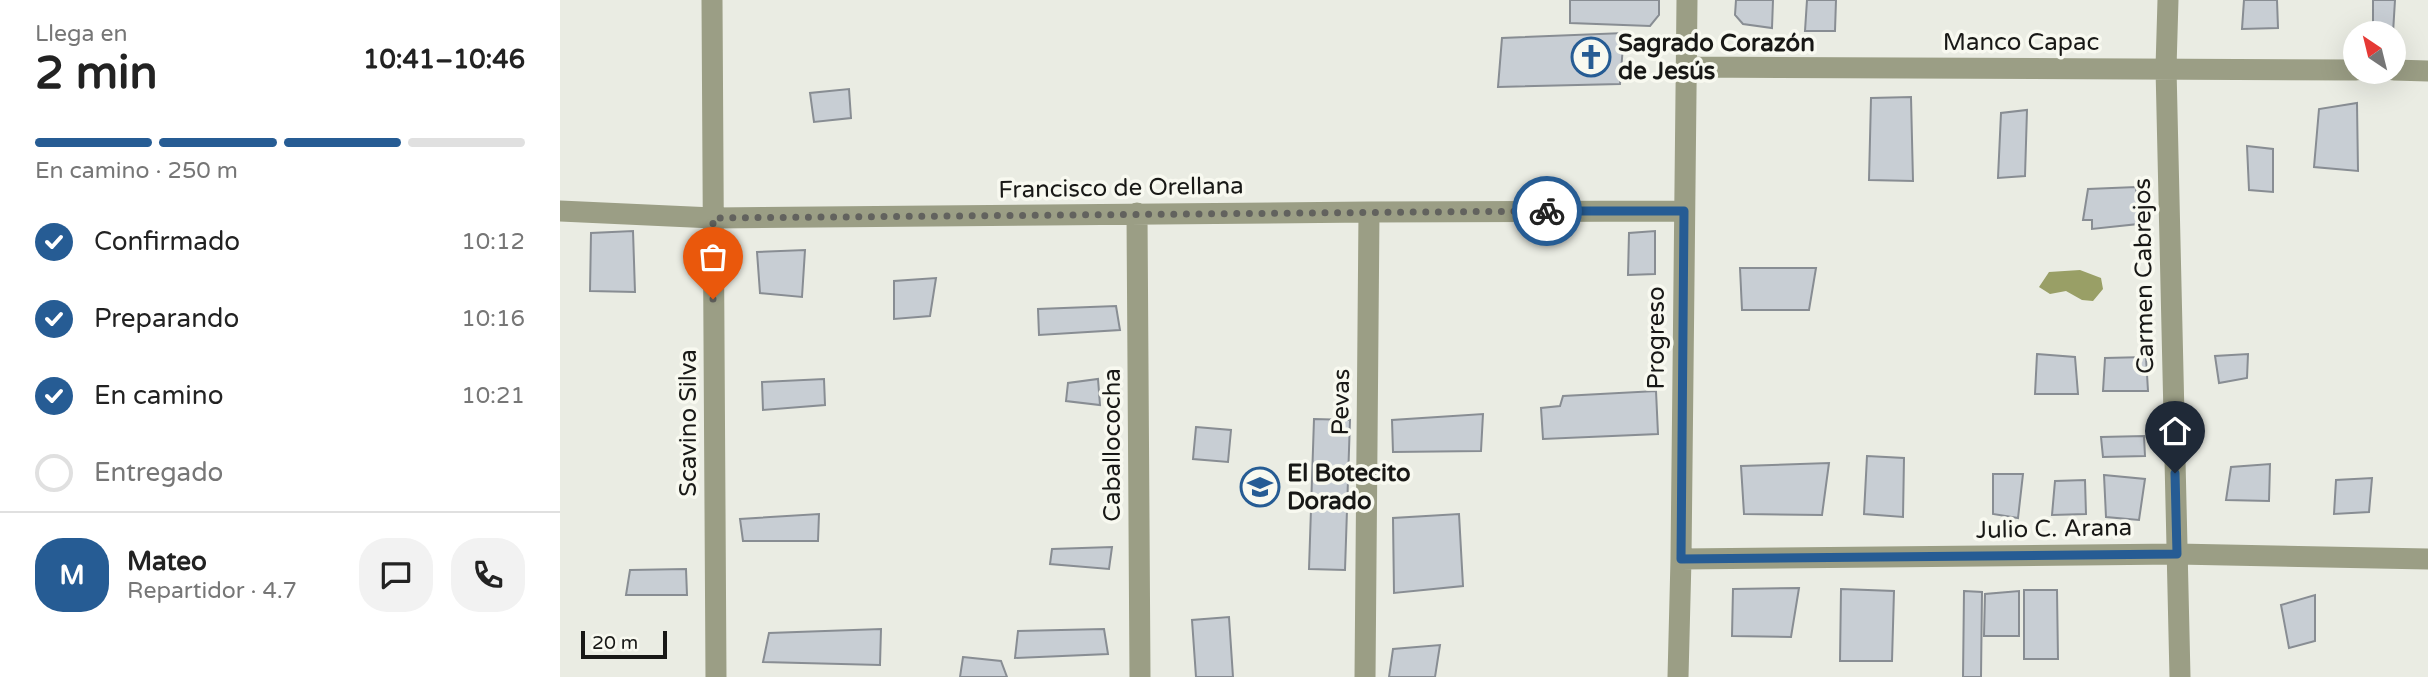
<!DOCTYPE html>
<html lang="es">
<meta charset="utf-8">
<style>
:root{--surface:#fff;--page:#f2f2f2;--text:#222;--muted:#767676;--line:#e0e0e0;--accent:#265c94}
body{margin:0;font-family:"Varela Round",sans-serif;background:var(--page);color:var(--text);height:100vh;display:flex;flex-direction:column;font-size:26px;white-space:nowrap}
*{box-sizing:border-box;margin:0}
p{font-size:23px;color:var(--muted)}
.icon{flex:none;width:38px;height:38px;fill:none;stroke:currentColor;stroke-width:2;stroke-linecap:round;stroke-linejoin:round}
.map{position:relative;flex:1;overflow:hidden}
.side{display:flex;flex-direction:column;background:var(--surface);width:560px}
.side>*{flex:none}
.needle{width:46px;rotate:325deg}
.tools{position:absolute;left:1783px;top:21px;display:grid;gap:14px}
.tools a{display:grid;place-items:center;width:63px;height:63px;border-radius:50%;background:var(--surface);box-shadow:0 7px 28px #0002;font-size:35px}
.scale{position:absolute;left:21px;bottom:18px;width:86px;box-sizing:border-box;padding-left:7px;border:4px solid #181816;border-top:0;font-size:19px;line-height:24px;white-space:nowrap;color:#181816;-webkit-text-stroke:5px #f8f9f0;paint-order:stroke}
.pin{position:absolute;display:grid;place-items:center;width:60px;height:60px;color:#fff;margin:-72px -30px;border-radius:50% 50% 50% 0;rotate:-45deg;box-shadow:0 0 7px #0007}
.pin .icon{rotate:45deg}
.courier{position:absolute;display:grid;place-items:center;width:70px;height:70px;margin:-35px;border:5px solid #265c94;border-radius:50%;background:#fff;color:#222;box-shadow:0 2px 9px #0007}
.summary em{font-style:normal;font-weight:800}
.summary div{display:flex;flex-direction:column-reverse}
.summary{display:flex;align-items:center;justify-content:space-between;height:119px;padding:0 35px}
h1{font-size:46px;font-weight:800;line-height:52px}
.bar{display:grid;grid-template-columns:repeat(4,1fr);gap:10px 7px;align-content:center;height:84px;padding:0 35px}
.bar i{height:9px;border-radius:5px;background:var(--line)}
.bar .on{background:var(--accent)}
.bar p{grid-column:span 4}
.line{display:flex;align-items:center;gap:18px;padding:0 35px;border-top:2px solid var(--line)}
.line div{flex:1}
.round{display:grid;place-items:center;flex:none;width:74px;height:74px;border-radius:28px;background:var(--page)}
ol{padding:0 35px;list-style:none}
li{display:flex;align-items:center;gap:21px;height:77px}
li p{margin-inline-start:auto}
li .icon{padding:7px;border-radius:50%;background:var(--accent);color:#fff;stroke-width:4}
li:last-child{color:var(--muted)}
li i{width:38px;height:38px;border:4px solid var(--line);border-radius:50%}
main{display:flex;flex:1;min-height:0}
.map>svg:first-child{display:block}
.water{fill:#999f66}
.building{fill:#c8ced4;stroke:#888d93;stroke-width:2}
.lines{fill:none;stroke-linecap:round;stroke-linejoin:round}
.minor{stroke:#9b9e85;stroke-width:21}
.done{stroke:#62625e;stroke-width:7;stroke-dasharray:0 12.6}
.route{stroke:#265c94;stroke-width:9}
.labels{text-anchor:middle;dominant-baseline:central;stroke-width:7;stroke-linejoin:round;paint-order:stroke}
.street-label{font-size:24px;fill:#181816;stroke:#f8f9f0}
.poi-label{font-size:24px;font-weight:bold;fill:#181816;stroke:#f8f9f0;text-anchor:start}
</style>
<main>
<section class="side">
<div class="summary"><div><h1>2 min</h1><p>Llega en</p></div><em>10:41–10:46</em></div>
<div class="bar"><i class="on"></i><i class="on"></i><i class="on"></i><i></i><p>En camino · 250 m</p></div>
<ol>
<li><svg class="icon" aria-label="check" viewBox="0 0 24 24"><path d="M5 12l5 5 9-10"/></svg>Confirmado<p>10:12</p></li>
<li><svg class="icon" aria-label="check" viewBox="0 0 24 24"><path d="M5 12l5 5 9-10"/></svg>Preparando<p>10:16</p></li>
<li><svg class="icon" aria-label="check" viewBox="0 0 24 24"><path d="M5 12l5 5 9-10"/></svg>En camino<p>10:21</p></li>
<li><i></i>Entregado</li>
</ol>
<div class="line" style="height:126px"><b class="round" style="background:var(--accent);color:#fff">M</b><div><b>Mateo</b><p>Repartidor · 4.7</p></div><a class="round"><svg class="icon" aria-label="chat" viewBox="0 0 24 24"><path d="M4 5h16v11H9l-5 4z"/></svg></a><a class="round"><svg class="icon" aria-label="phone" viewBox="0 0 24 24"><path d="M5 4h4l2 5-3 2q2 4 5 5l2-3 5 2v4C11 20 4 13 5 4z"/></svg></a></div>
</section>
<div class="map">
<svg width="1868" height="677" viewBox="0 0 1868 677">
<rect width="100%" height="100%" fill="#eaece3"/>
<path class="water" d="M1520 270 1541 278 1543 289 1533 301 1522 300 1506 291 1490 294 1479 287 1489 272Z"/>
<path class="building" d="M1010 0H1099V15L1090 26 1010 23Z
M1176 0H1213L1212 28 1183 24 1175 15Z
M1247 0H1276L1275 31H1245Z
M1684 0H1717L1718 28 1682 29Z
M1813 0H1835L1833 33H1813Z
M1064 33 1060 84 938 87 942 38Z
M289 89 291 118 254 122 250 93Z
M1351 97 1353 181 1309 180 1311 98Z
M1797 103 1798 171 1754 167 1759 109Z
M1467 110 1465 176 1438 178 1441 113Z
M1687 146 1713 149V192L1689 190Z
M1576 187 1578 224 1532 229V220H1523L1528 189Z
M73 231 75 292 30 291 31 233Z
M1095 231V274L1068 275 1069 233Z
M245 250 242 297 200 293 197 252Z
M1180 268H1256L1249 310H1182Z
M376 278 370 316 334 319V281Z
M556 306 560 330 479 335 478 309Z
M1477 354 1515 357 1518 394H1475Z
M1688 354 1687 378 1659 383 1655 356Z
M1586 357 1588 391H1543L1545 358Z
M264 379 265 405 203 410 202 382Z
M538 379 540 405 506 401 508 383Z
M1096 391 1098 434 983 439 981 408 1000 406 1003 396Z
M923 414 921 451 833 452 832 420Z
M754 419 790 420 785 570 749 569Z
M636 427 671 430 668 462 633 459Z
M1584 436 1585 456 1543 457 1541 437Z
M1307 456 1344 458 1343 517 1304 514Z
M1269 463 1262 515 1184 514 1181 466Z
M1710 464 1709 501 1666 500 1671 467Z
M1433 474H1463L1458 518 1433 514Z
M1544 475 1585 479 1579 520 1546 517Z
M1812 478 1809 512 1774 514 1776 480Z
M1525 480 1526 514 1492 515 1495 481Z
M259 514 258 541H183L180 519Z
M899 514 903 586 834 593 833 518Z
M552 547 549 569 490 564 492 549Z
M126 569 127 595H66L70 570Z
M1239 588 1231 637 1172 636 1173 589Z
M1281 589 1334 591 1332 661H1280Z
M1464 590H1497L1498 659H1464Z
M1404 591 1422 592 1421 677H1403Z
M1459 591V636H1424L1425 594Z
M1755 595V641L1729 648 1721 605Z
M669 617 673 677H636L632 620Z
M321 629 320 665 203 662 209 633Z
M544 629 548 654 455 658 458 631Z
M880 645 875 677H829L833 649Z
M403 657 441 661 447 677H400Z"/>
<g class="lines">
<path class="minor" d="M152 0 156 677
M1608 0 1606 68 1620 677
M1126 67 1796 70
M1834 70 1868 71
M0 211 153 218 809 212 1124 211
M577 213 580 677
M1121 559 1617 554 1868 559
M805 677 809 212
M1118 677 1121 559 1127 0"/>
</g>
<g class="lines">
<path class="done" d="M153 299V218L987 211"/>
<path class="route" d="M987 211H1124L1121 559 1617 554 1615 473"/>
</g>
<defs>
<symbol id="church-ring" viewBox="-11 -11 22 22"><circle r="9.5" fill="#f8f9f0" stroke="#265c94" stroke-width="1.5"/><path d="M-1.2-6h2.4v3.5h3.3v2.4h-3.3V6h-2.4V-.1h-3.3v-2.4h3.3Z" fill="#265c94"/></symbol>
<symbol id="school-ring" viewBox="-11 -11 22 22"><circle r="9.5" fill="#f8f9f0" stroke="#265c94" stroke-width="1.5"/><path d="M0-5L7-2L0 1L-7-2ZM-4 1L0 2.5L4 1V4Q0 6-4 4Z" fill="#265c94"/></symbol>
</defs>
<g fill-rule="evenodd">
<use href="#church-ring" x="1009" y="35" width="44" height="44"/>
<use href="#school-ring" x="678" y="465" width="44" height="44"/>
</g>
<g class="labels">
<g class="street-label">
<text x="1461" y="42">Manco Capac</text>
<text transform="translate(561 188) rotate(-1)">Francisco de Orellana</text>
<text transform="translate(1584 276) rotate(-91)">Carmen Cabrejos</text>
<text transform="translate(1096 338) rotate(-90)">Progreso</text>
<text transform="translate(781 402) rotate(-89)">Pevas</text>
<text transform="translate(128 423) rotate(-90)">Scavino Silva</text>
<text transform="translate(552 445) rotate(-90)">Caballococha</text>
<text transform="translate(1494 529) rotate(-1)">Julio C. Arana</text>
</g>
<g class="poi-label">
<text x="1058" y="43">Sagrado Corazón<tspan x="1058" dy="28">de Jesús</tspan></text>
<text x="727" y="473">El Botecito<tspan x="727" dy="28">Dorado</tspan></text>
</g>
</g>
</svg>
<div class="tools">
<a><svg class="needle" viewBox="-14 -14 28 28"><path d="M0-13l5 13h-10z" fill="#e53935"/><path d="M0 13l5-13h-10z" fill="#767676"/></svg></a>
</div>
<div class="scale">20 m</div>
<div class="pin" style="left:153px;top:299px;background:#ea580c"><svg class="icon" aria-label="bag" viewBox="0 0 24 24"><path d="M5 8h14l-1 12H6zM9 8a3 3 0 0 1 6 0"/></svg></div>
<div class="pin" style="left:1615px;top:473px;background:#1f2937"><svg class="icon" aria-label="home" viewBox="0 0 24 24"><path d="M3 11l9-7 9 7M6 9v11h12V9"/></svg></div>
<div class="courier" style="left:987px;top:211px"><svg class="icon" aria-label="bike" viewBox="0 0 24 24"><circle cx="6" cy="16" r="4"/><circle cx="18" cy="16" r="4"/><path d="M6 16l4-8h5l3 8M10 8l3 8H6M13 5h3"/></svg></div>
</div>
</main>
